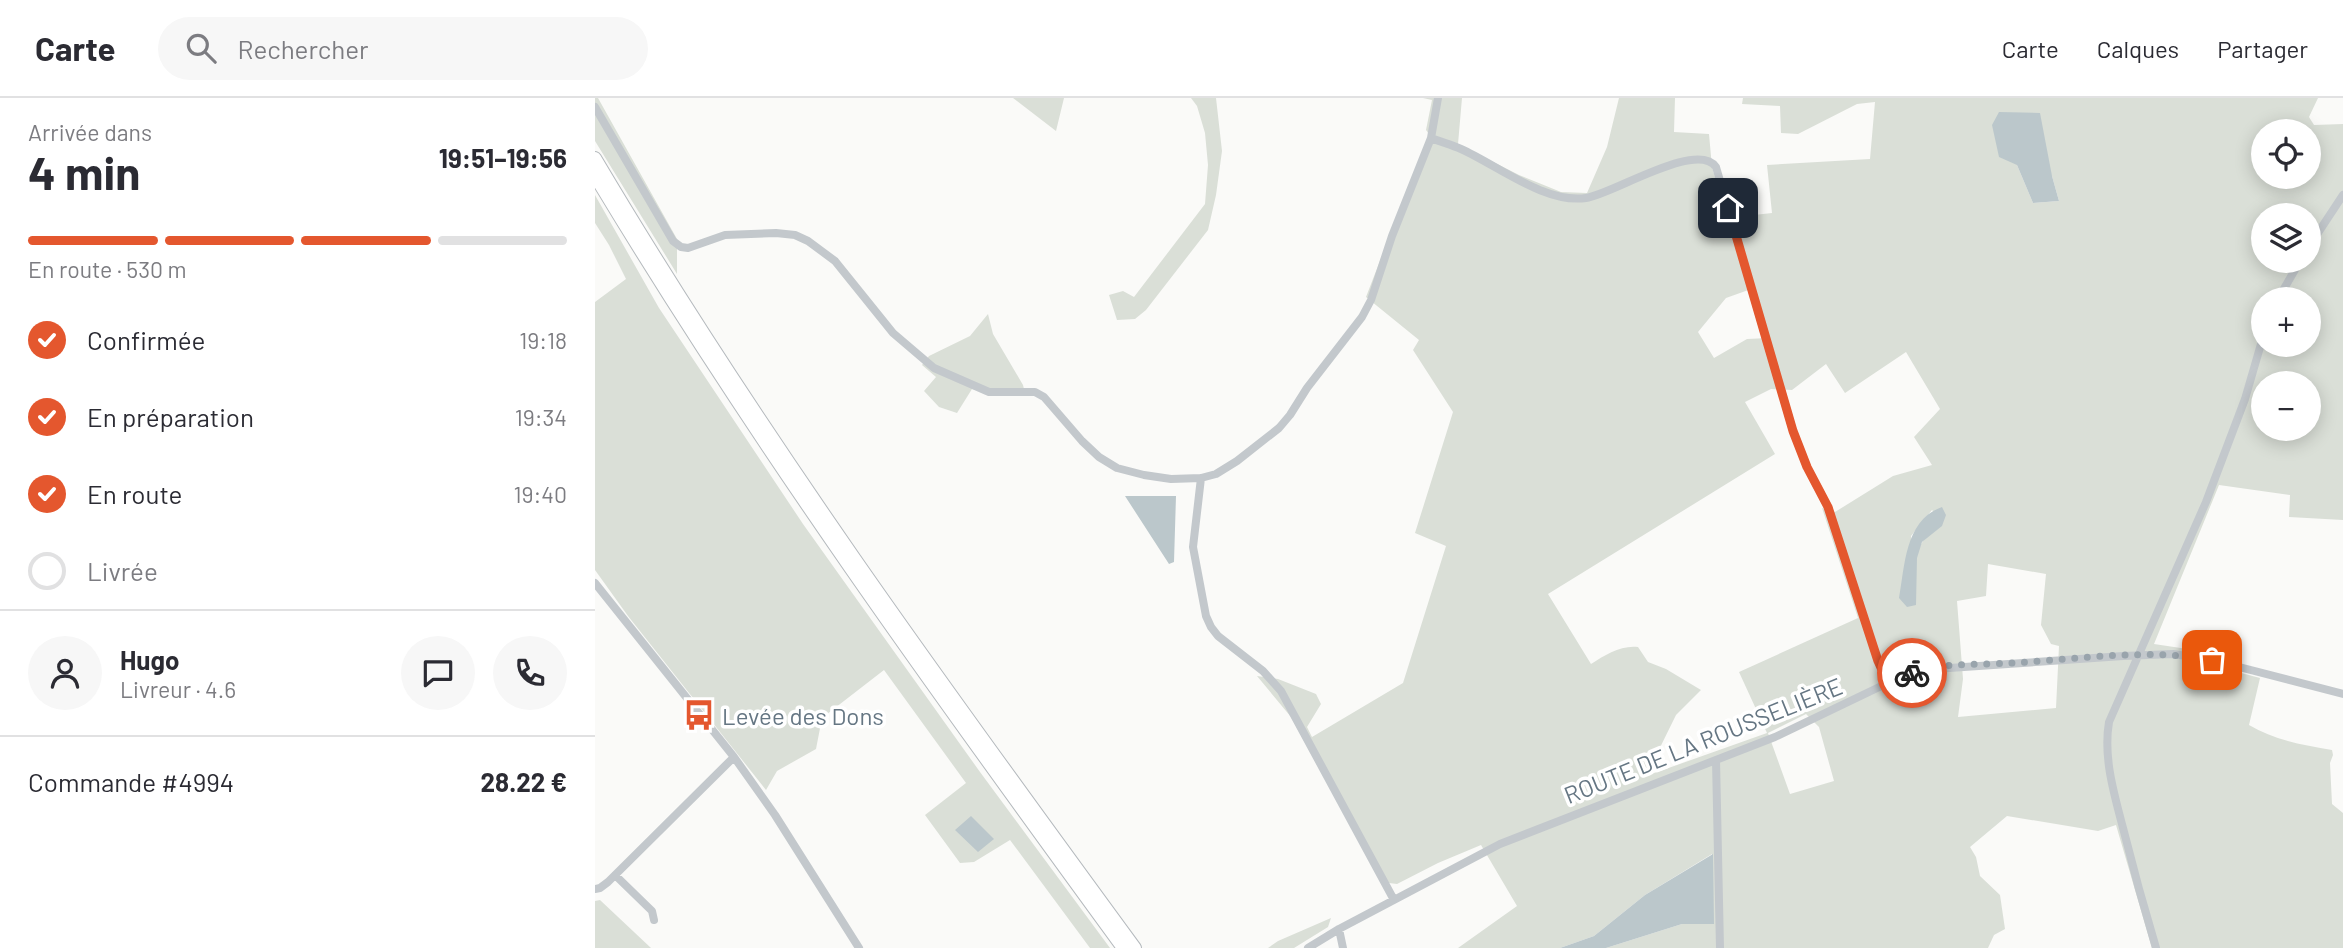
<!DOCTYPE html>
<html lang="fr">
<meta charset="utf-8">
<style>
:root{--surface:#fff;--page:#f7f7f7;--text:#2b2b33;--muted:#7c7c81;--line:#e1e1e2;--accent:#e4572e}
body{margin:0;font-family:Barlow,sans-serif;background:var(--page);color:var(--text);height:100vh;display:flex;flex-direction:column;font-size:26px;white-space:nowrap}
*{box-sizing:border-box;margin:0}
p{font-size:23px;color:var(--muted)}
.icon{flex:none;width:38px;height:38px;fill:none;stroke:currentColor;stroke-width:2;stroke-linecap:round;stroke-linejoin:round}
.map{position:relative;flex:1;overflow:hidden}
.sheet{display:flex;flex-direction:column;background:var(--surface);width:595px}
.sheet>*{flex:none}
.tools{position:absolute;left:1656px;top:21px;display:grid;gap:14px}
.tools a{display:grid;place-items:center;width:70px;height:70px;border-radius:50%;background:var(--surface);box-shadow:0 4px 18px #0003;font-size:35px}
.pin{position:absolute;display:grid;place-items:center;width:60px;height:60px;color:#fff;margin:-30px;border-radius:14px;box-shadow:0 4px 10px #0006}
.courier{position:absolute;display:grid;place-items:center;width:70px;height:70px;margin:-35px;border:5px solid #e4572e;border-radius:50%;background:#fff;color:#222;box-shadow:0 2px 9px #0007}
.overview em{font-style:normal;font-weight:700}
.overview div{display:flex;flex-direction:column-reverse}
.overview{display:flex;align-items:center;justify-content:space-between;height:119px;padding:0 28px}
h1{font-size:46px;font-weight:700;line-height:52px}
.bar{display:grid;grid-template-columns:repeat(4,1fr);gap:10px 7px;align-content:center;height:84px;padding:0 28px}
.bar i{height:9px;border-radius:5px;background:var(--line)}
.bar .active{background:var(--accent)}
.bar p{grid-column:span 4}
.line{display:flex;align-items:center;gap:18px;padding:0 28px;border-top:2px solid var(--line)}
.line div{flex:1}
.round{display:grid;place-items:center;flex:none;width:74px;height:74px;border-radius:37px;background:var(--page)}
ol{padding:0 28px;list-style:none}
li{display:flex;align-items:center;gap:21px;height:77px}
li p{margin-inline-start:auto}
li .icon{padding:7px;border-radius:50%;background:var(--accent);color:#fff;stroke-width:4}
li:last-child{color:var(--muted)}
li i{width:38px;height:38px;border:4px solid var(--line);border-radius:50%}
header{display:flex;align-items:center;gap:42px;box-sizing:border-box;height:98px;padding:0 35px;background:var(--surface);border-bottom:2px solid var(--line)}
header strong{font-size:33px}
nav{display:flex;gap:38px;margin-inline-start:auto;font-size:24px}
.search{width:490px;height:63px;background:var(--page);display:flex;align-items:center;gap:18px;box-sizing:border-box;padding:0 24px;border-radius:38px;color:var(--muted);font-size:26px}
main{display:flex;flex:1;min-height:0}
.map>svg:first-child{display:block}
.green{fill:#dadfd7;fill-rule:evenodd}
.water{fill:#bbc7cb}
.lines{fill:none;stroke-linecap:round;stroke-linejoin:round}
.highway-casing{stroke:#b4b9bd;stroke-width:14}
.minor{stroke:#c3c8cc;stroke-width:8}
.highway{stroke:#fff;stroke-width:12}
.done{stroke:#99a4ac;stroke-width:7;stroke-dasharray:0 12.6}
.route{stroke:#e4572e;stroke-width:9}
.labels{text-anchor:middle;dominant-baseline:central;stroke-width:7;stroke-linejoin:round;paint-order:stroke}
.poi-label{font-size:24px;fill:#657683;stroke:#fff;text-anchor:start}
.street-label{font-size:24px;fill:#657683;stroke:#fff}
</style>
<header>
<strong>Carte</strong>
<div class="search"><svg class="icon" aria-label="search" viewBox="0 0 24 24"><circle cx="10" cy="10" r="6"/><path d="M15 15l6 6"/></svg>Rechercher</div>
<nav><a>Carte</a><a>Calques</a><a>Partager</a></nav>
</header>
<main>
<section class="sheet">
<div class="overview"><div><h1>4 min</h1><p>Arrivée dans</p></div><em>19:51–19:56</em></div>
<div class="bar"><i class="active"></i><i class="active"></i><i class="active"></i><i></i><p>En route · 530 m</p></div>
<ol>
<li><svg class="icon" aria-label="check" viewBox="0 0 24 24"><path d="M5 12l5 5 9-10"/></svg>Confirmée<p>19:18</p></li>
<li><svg class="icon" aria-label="check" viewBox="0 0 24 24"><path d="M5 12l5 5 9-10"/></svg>En préparation<p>19:34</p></li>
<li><svg class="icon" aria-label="check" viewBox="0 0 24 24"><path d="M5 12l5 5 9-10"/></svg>En route<p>19:40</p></li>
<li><i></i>Livrée</li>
</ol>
<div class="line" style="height:126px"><a class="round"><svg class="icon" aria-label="person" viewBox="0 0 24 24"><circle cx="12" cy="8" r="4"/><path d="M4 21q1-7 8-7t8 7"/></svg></a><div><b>Hugo</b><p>Livreur · 4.6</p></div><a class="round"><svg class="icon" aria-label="chat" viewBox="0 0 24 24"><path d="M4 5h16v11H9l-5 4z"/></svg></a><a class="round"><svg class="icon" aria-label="phone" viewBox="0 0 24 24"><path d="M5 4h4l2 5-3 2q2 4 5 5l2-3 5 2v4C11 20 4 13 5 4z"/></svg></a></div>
<div class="line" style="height:91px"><div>Commande #4994</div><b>28.22 €</b></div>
</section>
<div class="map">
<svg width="1748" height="850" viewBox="0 0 1748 850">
<rect width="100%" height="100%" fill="#fafaf8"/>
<path class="green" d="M0 0H3L82 141V176L0 43Z
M418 0H469L461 33Z
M596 0H621L627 53 621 97 613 132 551 212 540 221 522 222 514 197 528 193 539 199 610 106 613 67 610 35 602 8Z
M828 0H867L863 46 924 77 966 94 992 95 1012 49 1024 0H1080L1079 34 1114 36 1117 69 1132 120 1177 115 1172 67 1275 61 1280 4 1262 6 1203 36 1186 35 1185 8 1147 6 1148 0H1723L1714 19 1719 27 1748 26V422L1694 419 1695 397 1624 387 1559 546 1619 555 1616 567 1665 580 1654 627C1679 642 1708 647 1737 652L1738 657 1735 665 1737 706 1748 715V850H1557L1521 727 1503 733 1412 718 1375 749 1381 759 1385 778 1405 797 1410 831 1399 837 1393 850H1011L1087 826H1118L1117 756 1050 797 999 838 965 850H863L922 808 886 747 843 765 802 786 786 784 696 619 662 578 683 581 721 596 726 606 712 629 717 639 808 585 851 448 820 435 858 314 818 252 824 242 771 199 834 36 831 32 837 2ZM1668 33H1713V79H1668ZM1422 67 1457 78 1464 103 1438 105ZM1668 117H1713V163H1668ZM1159 190 1173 240 1152 241 1119 260 1103 234 1131 200ZM1668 201H1713V247H1668ZM1311 254 1345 311 1319 339 1337 367 1298 378 1240 414 1227 410 1263 520 1144 574 1172 635 1051 678 1081 617 1106 592 1071 571 1053 564 1043 549C1026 547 1010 557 996 566L953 496 1180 356 1150 304 1176 291 1197 292 1231 266 1250 295ZM1668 285H1713V331H1668ZM1337 412 1348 423C1344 433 1334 435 1328 443 1317 458 1321 488 1321 506L1316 438ZM1393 466 1451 476 1446 527 1456 546 1464 548 1461 610 1363 619 1368 581 1362 503 1391 498ZM1211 616 1224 629 1239 683 1195 696 1173 635Z
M0 97 64 210 208 426 385 674 515 850H495L415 742 379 764 365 765 330 717 371 685 289 572 227 620 221 651 182 673 171 692 33 518 0 472V204L31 181 14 147 0 125Z
M393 216 398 236 428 287 429 291 398 296 377 291 362 315 344 309 329 293 341 279 327 267 334 258 375 238Z
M5 802 56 850H0V803Z
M736 820 733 829 699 850H673L683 843Z"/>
<path class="water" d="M1404 14 1445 15 1457 78 1464 103 1438 105 1422 67 1404 59 1397 27Z
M530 398H581L579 464 574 466Z
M1347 409 1351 417 1347 428 1327 444 1322 460 1321 507 1312 509 1304 500C1310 467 1310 422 1347 409Z
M376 718 399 741 383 754 360 732Z
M1118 756 1119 826H1087L1011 850H965L999 838 1050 797Z"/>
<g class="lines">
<defs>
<path id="highway" d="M0 60C163 335 351 592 540 850
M0 78C161 346 344 598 528 850"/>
</defs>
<use href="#highway" class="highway-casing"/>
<path class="minor" d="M0 9 78 143 86 149 93 150 130 137 181 135 200 137 213 143 240 163 298 235 339 270 394 294H440L449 299 487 343 504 359 522 370 549 377 576 381 606 380 621 376 642 363 684 330 695 317 712 290 767 219 776 202 797 138 836 40 843 0
M836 40C846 44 857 47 866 51 902 67 950 106 991 100 1018 96 1102 42 1121 69L1198 333 1212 369 1233 409 1283 563 1293 585
M1713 150 1748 97
M1683 201 1705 163
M606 380 598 449 611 518 616 529 623 538 668 573 686 593 799 802
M0 485 139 659 180 717 264 850
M1121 662 1125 850
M20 777 57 813 59 822
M0 791 5 790 13 784 139 659
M744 831 748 850
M713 850 744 831 905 746 1180 639 1301 581 1325 572 1528 558 1578 556 1617 562 1748 596
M1561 850C1549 810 1538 770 1528 730 1519 696 1508 659 1514 624L1611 404 1650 301 1668 239"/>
<use href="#highway" class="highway"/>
</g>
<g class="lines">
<path class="done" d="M1317 575C1348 564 1385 567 1418 565 1484 561 1552 550 1617 562"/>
<path class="route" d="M1133 110 1198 333 1212 369 1233 409 1283 563 1293 585 1317 575"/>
</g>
<defs>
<symbol id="bus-bare" viewBox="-9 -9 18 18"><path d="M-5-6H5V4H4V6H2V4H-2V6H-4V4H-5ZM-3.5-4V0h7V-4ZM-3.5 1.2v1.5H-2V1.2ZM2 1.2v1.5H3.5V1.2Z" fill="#e4572e" stroke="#fff" stroke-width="2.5" paint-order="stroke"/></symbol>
</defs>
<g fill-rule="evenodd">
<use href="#bus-bare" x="82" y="595" width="44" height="44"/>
</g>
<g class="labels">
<g class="poi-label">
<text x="127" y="617">Levée des Dons</text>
</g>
<g class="street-label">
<text transform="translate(1108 642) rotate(-22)">ROUTE DE LA ROUSSELIÈRE</text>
</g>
</g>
</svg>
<div class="tools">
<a><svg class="icon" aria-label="locate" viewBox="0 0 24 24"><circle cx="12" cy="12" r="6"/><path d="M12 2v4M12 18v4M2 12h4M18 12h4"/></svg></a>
<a><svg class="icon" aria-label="layers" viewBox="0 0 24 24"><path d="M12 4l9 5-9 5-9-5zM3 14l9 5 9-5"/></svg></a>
<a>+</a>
<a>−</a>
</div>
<div class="pin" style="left:1617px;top:562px;background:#ea580c"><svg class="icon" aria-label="bag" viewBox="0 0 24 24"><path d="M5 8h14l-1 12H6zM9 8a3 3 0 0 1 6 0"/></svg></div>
<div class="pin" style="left:1133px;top:110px;background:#1f2937"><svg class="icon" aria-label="home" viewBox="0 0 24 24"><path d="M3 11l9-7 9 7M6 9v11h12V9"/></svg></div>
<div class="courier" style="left:1317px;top:575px"><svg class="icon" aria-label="bike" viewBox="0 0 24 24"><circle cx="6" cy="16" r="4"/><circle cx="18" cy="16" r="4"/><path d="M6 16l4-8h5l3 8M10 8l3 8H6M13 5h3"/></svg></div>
</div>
</main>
